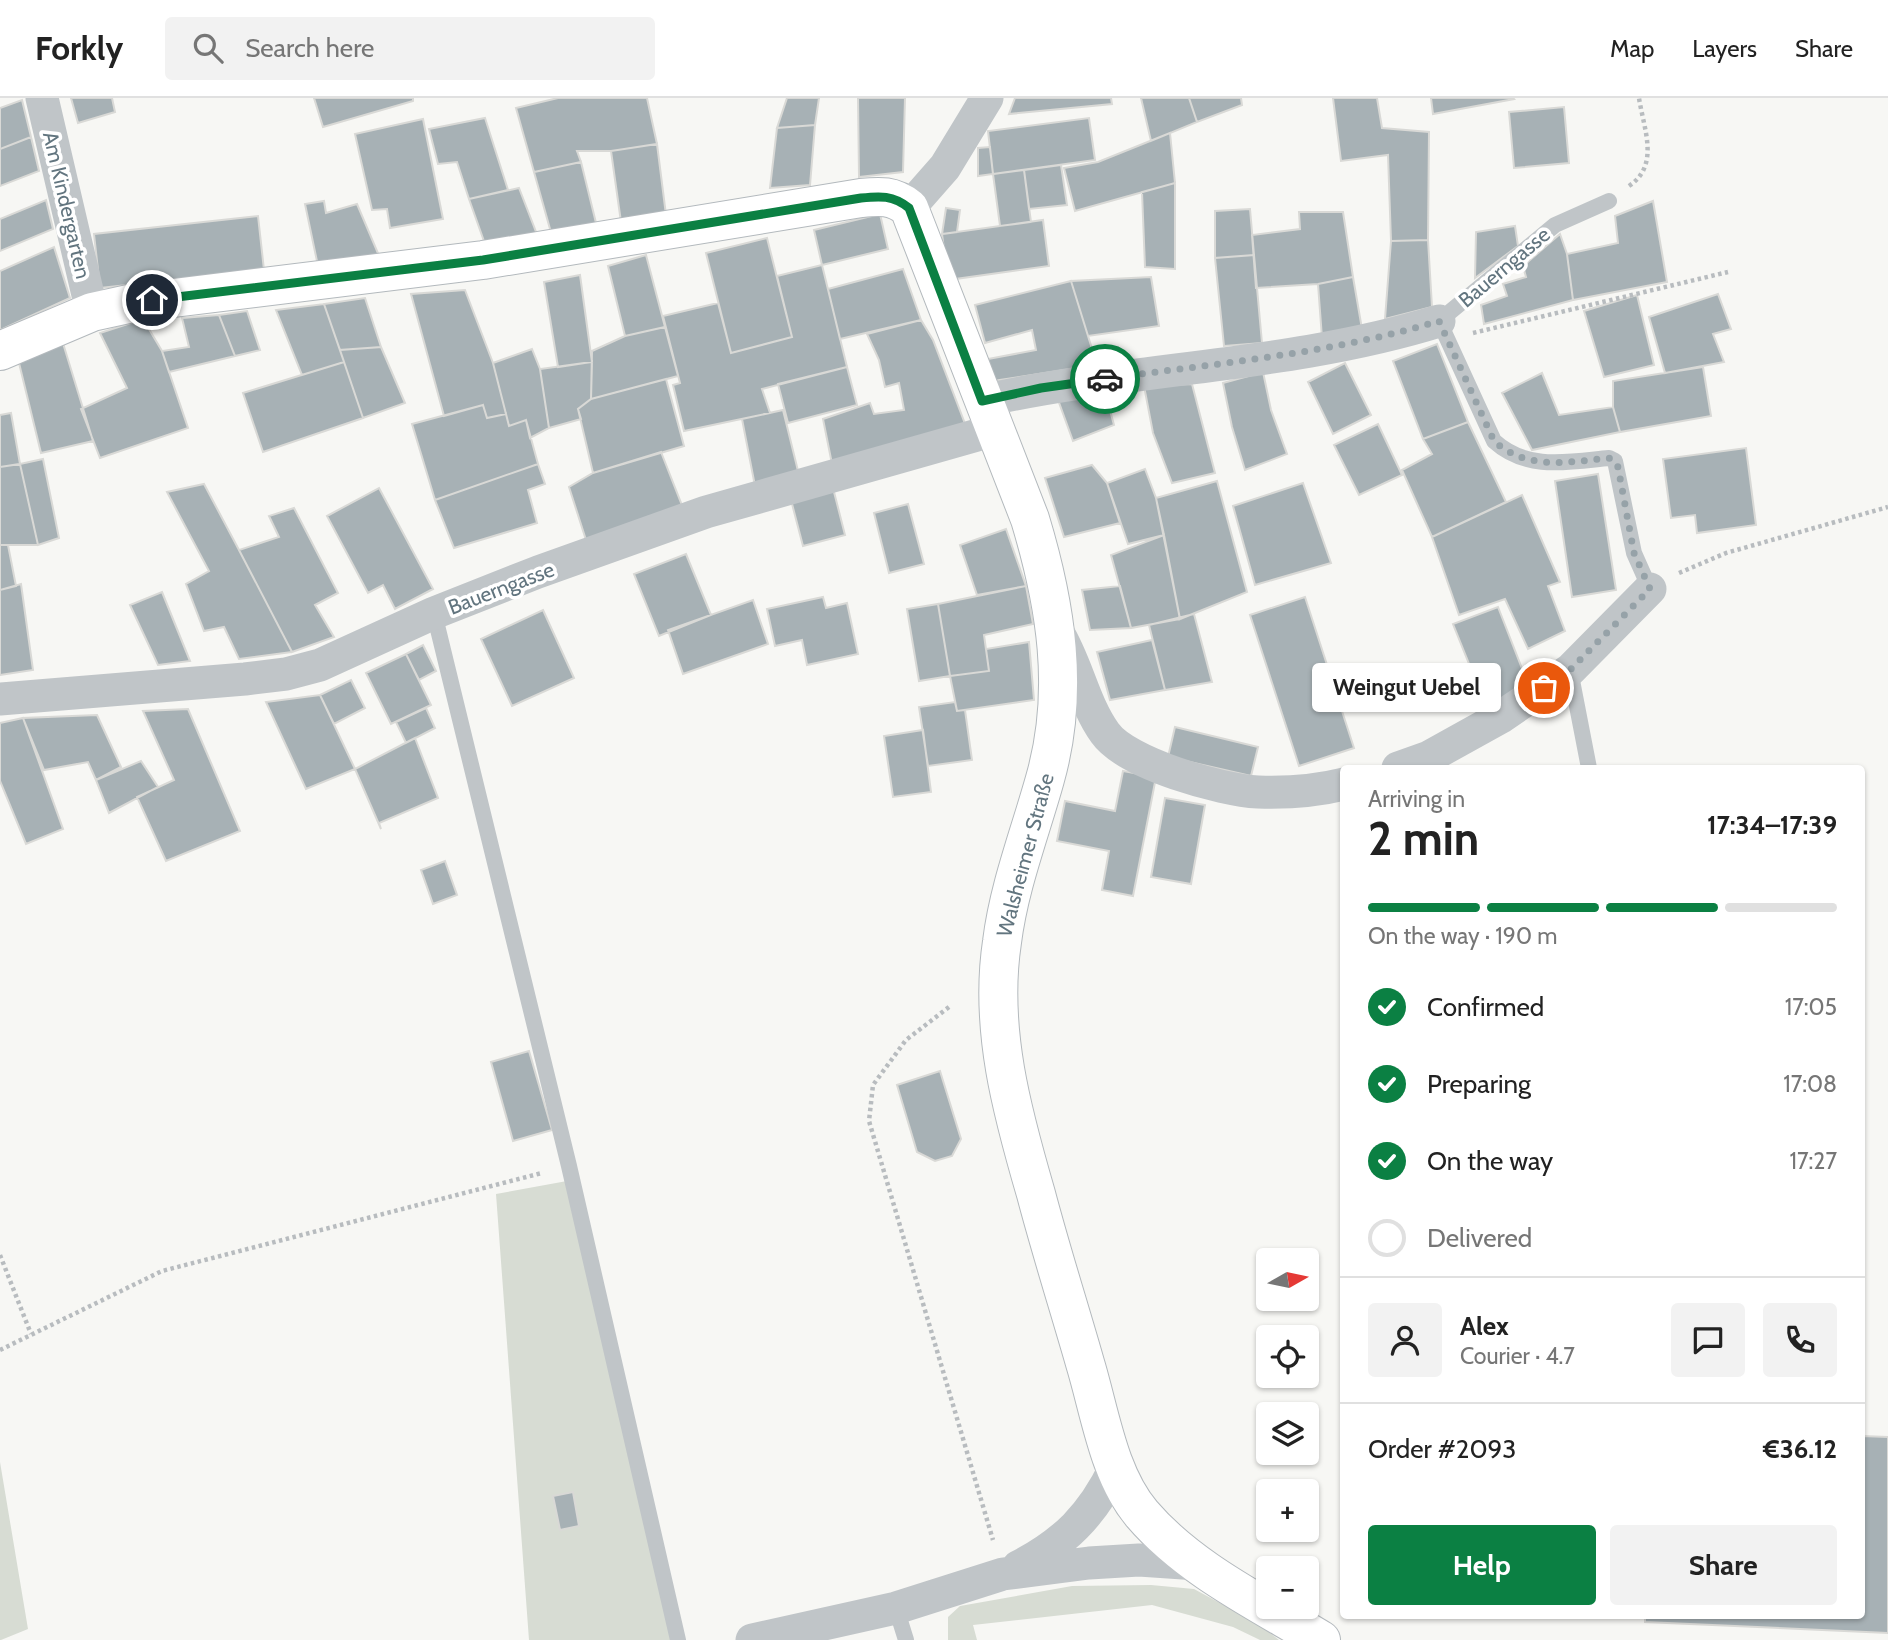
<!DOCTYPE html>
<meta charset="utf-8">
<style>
:root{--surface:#fff;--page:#f2f2f2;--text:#222;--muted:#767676;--line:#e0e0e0;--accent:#0b8043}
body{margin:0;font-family:Cabin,sans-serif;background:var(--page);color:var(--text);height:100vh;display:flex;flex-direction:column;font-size:26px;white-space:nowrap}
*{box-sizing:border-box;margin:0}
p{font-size:23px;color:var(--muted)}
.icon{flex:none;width:38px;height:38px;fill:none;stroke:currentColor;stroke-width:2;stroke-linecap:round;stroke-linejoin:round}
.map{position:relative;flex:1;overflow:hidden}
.drawer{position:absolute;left:1340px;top:667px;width:525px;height:854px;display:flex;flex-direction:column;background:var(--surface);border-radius:7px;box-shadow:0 2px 5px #0004}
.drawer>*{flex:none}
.needle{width:46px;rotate:81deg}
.buttons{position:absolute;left:1256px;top:1150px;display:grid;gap:14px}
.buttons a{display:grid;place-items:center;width:63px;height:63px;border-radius:7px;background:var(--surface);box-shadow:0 2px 5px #0004;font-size:35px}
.pin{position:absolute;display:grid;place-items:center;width:60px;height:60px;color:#fff;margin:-30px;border:4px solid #fff;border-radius:50%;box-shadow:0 2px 7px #0007}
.courier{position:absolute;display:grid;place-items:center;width:70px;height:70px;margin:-35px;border:5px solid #0b8043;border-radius:50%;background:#fff;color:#222;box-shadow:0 2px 9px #0007}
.bubble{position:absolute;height:49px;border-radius:7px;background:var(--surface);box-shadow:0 2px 5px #0004;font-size:23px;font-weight:700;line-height:49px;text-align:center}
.headline em{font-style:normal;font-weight:700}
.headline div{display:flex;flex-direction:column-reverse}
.headline{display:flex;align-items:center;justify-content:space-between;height:119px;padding:0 28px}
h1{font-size:46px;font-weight:700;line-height:52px}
.bar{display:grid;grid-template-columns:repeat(4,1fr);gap:10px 7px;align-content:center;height:84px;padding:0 28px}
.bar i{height:9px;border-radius:5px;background:var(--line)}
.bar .active{background:var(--accent)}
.bar p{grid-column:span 4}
.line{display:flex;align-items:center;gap:18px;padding:0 28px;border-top:2px solid var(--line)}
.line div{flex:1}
.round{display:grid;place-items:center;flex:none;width:74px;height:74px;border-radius:7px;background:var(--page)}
ol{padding:0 28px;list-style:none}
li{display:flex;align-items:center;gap:21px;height:77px}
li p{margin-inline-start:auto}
li .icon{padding:7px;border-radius:50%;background:var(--accent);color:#fff;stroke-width:4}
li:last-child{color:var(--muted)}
li i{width:38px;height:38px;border:4px solid var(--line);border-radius:50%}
.button{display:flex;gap:14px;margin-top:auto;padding:14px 28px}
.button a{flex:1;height:80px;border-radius:7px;background:var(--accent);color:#fff;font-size:28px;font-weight:700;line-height:80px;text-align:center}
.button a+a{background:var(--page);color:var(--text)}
header{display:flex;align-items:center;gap:42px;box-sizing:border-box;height:98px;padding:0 35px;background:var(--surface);border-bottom:2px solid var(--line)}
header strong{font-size:33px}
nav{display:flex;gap:38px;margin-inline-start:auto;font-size:24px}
.search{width:490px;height:63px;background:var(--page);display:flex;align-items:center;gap:18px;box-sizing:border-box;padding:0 24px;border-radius:7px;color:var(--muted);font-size:26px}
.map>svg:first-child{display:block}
.green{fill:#d7dcd3}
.building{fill:#a7b1b5;stroke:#d9d9d6;stroke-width:2}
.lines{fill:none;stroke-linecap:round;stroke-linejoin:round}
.secondary-casing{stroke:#b3b9bd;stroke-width:40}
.path{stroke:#b8bcbf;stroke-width:4.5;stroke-dasharray:3.5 3.5;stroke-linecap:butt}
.lane{stroke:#c0c5c8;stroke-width:16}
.street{stroke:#c0c5c8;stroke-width:33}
.secondary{stroke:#fff;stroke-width:38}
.done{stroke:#96a2a8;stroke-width:7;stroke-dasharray:0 12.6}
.route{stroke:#0b8043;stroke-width:9}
.labels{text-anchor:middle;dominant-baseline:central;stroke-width:7;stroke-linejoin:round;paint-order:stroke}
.street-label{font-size:21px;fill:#62757f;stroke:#fff}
</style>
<header>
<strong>Forkly</strong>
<div class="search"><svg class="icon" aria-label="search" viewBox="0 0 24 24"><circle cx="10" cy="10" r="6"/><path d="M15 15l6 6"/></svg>Search here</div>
<nav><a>Map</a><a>Layers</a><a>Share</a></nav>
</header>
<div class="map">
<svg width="1888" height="1542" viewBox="0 0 1888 1542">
<rect width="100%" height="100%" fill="#f7f7f4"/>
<path class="green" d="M567 1083 671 1542H529L496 1096Z
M0 1364 28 1531 1 1542H0Z
M1151 1487 1194 1491 1257 1525 1279 1542H1260L1233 1529 1152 1507 973 1527 977 1542H948V1519L960 1508 1072 1488Z"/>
<path class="building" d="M71 0H112L115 14 78 25Z
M314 0H413V3L323 29Z
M558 0H647L657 46 611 53H577L581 64 534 74 516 10Z
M787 0H819L815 27 777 30Z
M858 0H905L903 74 859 79Z
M1015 0H1111L1112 6 1009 16Z
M1141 0H1189L1197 24 1151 43Z
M1189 0H1241L1242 7 1197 24Z
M1333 0H1377L1382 30 1429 34 1428 142 1391 143 1388 57 1341 63Z
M1431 0H1513L1514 1 1433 16Z
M22 2 31 39 0 51V10Z
M1564 9 1569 65 1514 70 1509 14Z
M485 20 508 92 469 101 457 64 438 66 429 31Z
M1089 20 1095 62 993 76 988 33Z
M423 21 443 121 390 130 387 111 372 112 355 36Z
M815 27 810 87 770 90 777 30Z
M1170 35 1175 85 1075 113 1064 70 1098 64Z
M31 39 39 73 0 88V51Z
M657 46 666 117 621 124 611 53Z
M990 49 993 76 978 78V50Z
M581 64 597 129 552 138 534 74Z
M1061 67 1067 107 1029 111 1024 72Z
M1024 72 1031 124 1000 128 993 76Z
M1175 85V171L1145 169 1142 94Z
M519 90 538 139 485 146 469 101Z
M46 102 53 131 0 153V121Z
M324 103 326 115 357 106 380 160 318 168 305 106Z
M1653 103 1667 184 1573 202 1567 156 1618 145 1615 118Z
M946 110 960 112 957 134 942 136Z
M1250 111 1254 157 1215 160V113Z
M1299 114H1343L1353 179 1318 186 1256 190 1252 137 1300 131Z
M880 116 888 151 822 167 814 132Z
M258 118 264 172 100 190 94 136Z
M1043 122 1049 168 948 182 942 136Z
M1515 128 1518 148 1475 180 1476 134Z
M1560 136 1567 156 1573 202 1484 226 1481 207 1507 198 1503 186 1526 179 1523 168Z
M767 140 792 239 731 255 706 155Z
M1428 142 1432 209 1385 221 1391 143Z
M54 149 70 200 0 232V173Z
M646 157 665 229 625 238 608 168Z
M1254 157 1262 245 1224 248 1215 160Z
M822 167 847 269 762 291 770 315 684 333 673 287 680 285 663 218 718 205 731 255 792 239 777 178Z
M903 171 921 222 840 241 828 191Z
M580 177 592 264 558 269 544 184Z
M1151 179 1159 228 1088 238 1071 183Z
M1353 179 1362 231 1322 240 1318 186Z
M1071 183 1097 267 993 283 988 261 1036 252 1032 232 985 245 975 207Z
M465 192 493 265 506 316 487 320 483 307 444 318 411 196Z
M1718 196 1731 231 1713 236 1724 264 1665 275 1649 219Z
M1637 197 1654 267 1604 279 1584 213Z
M365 200 381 249 340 252 324 206Z
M324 206 344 264 302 277 276 212Z
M247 213 260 252 235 258 219 217Z
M219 217 235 258 169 274 162 253 189 249 182 220Z
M143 221 162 253 188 330 100 360 81 311 127 290 100 235Z
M921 222 933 242 967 331 832 366 823 321 870 305 874 316 904 312 899 285 885 289 879 262 867 236Z
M665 229 678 278 591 301 592 253 625 238Z
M62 242 93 343 41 355 19 265Z
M1437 246 1468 324 1423 341 1393 263Z
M381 249 405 305 363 320 340 252Z
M532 251 540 271 549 330 530 340 526 322 509 328 493 265Z
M344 264 363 320 263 354 243 295Z
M592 264 591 301 578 311 581 321 549 330 540 271Z
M1345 265 1371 317 1333 336 1308 284Z
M847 269 857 307 788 325 778 286Z
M1703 269 1711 318 1620 334 1613 309V283Z
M1263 274 1271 312 1287 356 1245 372 1232 329 1223 285Z
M1542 275 1559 317 1613 309 1620 334 1532 352 1502 295Z
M666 281 684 348 593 375 578 311 591 301Z
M1192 286 1215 375 1172 385 1153 335 1144 288Z
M1105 294 1114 327 1073 343 1057 299Z
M483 307 487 320 506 316 509 328 526 322 538 366 435 402 412 326Z
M783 312 799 377 755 388 742 321Z
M11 315 20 366 0 369V317Z
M1468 324 1506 404 1432 439 1402 372 1432 356 1423 341Z
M1378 326 1402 377 1359 397 1334 347Z
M1746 350 1756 427 1697 435 1695 417 1671 420 1663 361Z
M661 354 683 410 586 442 569 389 593 375Z
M43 361 59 440 38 447 20 366Z
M20 366 38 447H0V369Z
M538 366 545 386 528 392 537 425 454 450 435 402Z
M1092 367 1107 385 1120 425 1064 439 1045 380Z
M1145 371 1156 400 1164 437 1128 446 1107 385Z
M1598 376 1616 492 1572 499 1555 383Z
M1217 383 1247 494 1180 521 1156 400Z
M1303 385 1331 465 1255 487 1233 408Z
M204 386 239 452 292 554 239 561 224 529 204 533 186 486 209 473 167 394Z
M379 390 433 491 395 511 383 487 368 495 327 418Z
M833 390 845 437 803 448 791 402Z
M1522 397 1560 484 1548 488 1565 533 1528 551 1505 501 1459 517 1432 439Z
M908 406 924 466 889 475 874 415Z
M294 410 338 495 315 507 334 539 292 554 239 452 279 439 269 418Z
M1006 431 1026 488 977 497 960 447Z
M1164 437 1180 521 1131 530 1111 457Z
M0 447H8L16 488 0 492Z
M686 456 711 517 659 538 634 476Z
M21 486 33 572 0 577V492Z
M1026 488 1033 526 984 537 989 573 950 578 938 506Z
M1120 488 1131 530 1090 532 1082 492Z
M162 494 190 563 158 567 130 507Z
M823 499 826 510 847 505 858 556 807 567 802 542 775 548 767 511Z
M1305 499 1354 650 1299 668 1250 517Z
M753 502 768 546 683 576 668 532Z
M938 506 950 578 919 583 907 511Z
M1498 509 1530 591 1486 608 1453 526Z
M543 512 574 580 512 608 481 541Z
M1194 516 1212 584 1165 592 1149 527Z
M1152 542 1165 592 1110 602 1097 554Z
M1029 544 1034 602 957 613 950 578 989 573 986 551Z
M423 547 436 573 419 582 406 556Z
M406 556 431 607 391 626 366 575Z
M351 582 365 610 334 626 320 597Z
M320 597 355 671 306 691 266 604Z
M955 604 957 613 965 612 972 662 928 668 919 609Z
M426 610 435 630 406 645 396 624Z
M188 611 240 733 166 763 137 699 174 682 143 613Z
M97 617 121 669 96 682 88 664 44 672 23 620Z
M23 620 63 731 26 746 0 683V625Z
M1175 629 1258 649 1251 678 1168 659Z
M923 632 931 694 893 699 884 638Z
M415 640 438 700 379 725 381 731 355 671Z
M141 663 158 689 109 715 96 682Z
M1123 673 1156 679 1133 798 1102 792 1109 753 1057 743 1065 703 1115 713Z
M1165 700 1205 707 1191 786 1151 779Z
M445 763 457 797 433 806 421 772Z
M529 953 552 1032 513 1043 491 964Z
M940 973 961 1041 952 1058 935 1063 917 1054 897 987Z
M1862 1338 1888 1339V1535L1645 1524V1517H1862Z
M573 1394 579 1428 560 1432 553 1398Z"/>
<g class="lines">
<defs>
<path id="secondary" d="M0 253 92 214 133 205 483 162 861 100C880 98 893 97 909 110L1030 421C1056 507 1070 593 1045 681 1030 735 1009 788 1002 844 989 930 1012 1014 1036 1096 1051 1153 1069 1209 1085 1265 1100 1314 1108 1376 1142 1416 1189 1471 1260 1505 1321 1542"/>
</defs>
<use href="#secondary" class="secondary-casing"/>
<path class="path" d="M1629 88C1660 67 1644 32 1639 0
M1473 235 1728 174
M1679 475 1726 455 1888 409
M949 909 906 942 873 987 869 1023 993 1442
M0 1157 31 1236
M0 1252 162 1173 542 1075"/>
<path class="lane" d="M1609 103 1555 127 1439 223 1494 343C1527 373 1568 364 1609 360L1615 363 1634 455 1650 491
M434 515 569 1068 678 1542
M1570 572 1589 670
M896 1510 906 1542"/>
<path class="street" d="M42 0 92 214
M909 110 945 69 987 0
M982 303C1133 269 1291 269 1439 223
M1057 533C1077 565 1083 604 1105 635 1127 666 1221 692 1258 694 1287 695 1316 693 1344 686
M0 601 245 581 286 576 320 567 434 515 538 474 706 414 995 332
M1398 670 1429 659 1501 619 1570 572 1650 491
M1018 1469C1064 1445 1092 1418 1115 1370
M752 1542 896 1510 1003 1476 1089 1465 1139 1462 1198 1466"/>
<use href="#secondary" class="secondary"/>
</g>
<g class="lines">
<path class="done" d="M1105 281C1217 265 1330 256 1439 223L1494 343C1527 373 1568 364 1609 360L1615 363 1618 369 1634 455 1650 491 1570 572 1544 590"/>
<path class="route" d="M152 202 483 162 861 100C880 98 893 97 909 110L982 303 1041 290 1105 281"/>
</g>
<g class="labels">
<g class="street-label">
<text transform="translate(67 107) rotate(77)">Am Kindergarten</text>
<text transform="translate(1504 169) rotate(-40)">Bauerngasse</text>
<text transform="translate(501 490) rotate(-21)">Bauerngasse</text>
<text transform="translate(1025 757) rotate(-75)">Walsheimer Straße</text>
</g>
</g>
</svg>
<div class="buttons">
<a><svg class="needle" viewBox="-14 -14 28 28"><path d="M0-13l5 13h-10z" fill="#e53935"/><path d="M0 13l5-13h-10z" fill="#767676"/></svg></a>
<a><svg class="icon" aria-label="locate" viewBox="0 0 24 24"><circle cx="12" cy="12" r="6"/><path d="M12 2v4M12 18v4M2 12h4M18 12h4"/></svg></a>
<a><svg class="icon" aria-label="layers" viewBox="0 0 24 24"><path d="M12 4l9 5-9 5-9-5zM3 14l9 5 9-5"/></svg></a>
<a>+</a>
<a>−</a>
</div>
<div class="pin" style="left:1544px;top:590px;background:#ea580c"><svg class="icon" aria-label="bag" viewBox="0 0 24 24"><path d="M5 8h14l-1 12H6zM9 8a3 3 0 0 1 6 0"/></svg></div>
<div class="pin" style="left:152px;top:202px;background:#1f2937"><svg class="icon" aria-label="home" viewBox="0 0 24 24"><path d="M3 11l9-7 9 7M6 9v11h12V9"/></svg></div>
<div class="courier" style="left:1105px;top:281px"><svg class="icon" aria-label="car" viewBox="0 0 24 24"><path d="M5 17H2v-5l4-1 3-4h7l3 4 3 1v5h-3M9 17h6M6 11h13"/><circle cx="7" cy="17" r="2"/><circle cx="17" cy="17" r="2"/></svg></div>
<div class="bubble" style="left:1312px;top:565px;width:189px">Weingut Uebel</div>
<section class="drawer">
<div class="headline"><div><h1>2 min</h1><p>Arriving in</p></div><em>17:34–17:39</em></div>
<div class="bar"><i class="active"></i><i class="active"></i><i class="active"></i><i></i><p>On the way · 190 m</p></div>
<ol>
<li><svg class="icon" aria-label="check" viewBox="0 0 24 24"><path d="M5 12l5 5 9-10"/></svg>Confirmed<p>17:05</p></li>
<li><svg class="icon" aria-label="check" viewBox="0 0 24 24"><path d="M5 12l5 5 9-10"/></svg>Preparing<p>17:08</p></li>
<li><svg class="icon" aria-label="check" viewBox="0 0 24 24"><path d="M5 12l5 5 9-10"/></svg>On the way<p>17:27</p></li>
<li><i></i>Delivered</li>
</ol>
<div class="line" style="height:126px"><a class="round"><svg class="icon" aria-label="person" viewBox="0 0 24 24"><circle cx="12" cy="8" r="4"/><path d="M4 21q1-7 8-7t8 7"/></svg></a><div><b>Alex</b><p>Courier · 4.7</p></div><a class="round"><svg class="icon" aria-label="chat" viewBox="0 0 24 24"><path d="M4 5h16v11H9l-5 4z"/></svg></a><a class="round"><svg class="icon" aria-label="phone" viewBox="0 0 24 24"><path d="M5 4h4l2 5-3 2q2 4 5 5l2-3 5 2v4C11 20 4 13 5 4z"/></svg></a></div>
<div class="line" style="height:91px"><div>Order #2093</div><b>€36.12</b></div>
<div class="button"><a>Help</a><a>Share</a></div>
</section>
</div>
